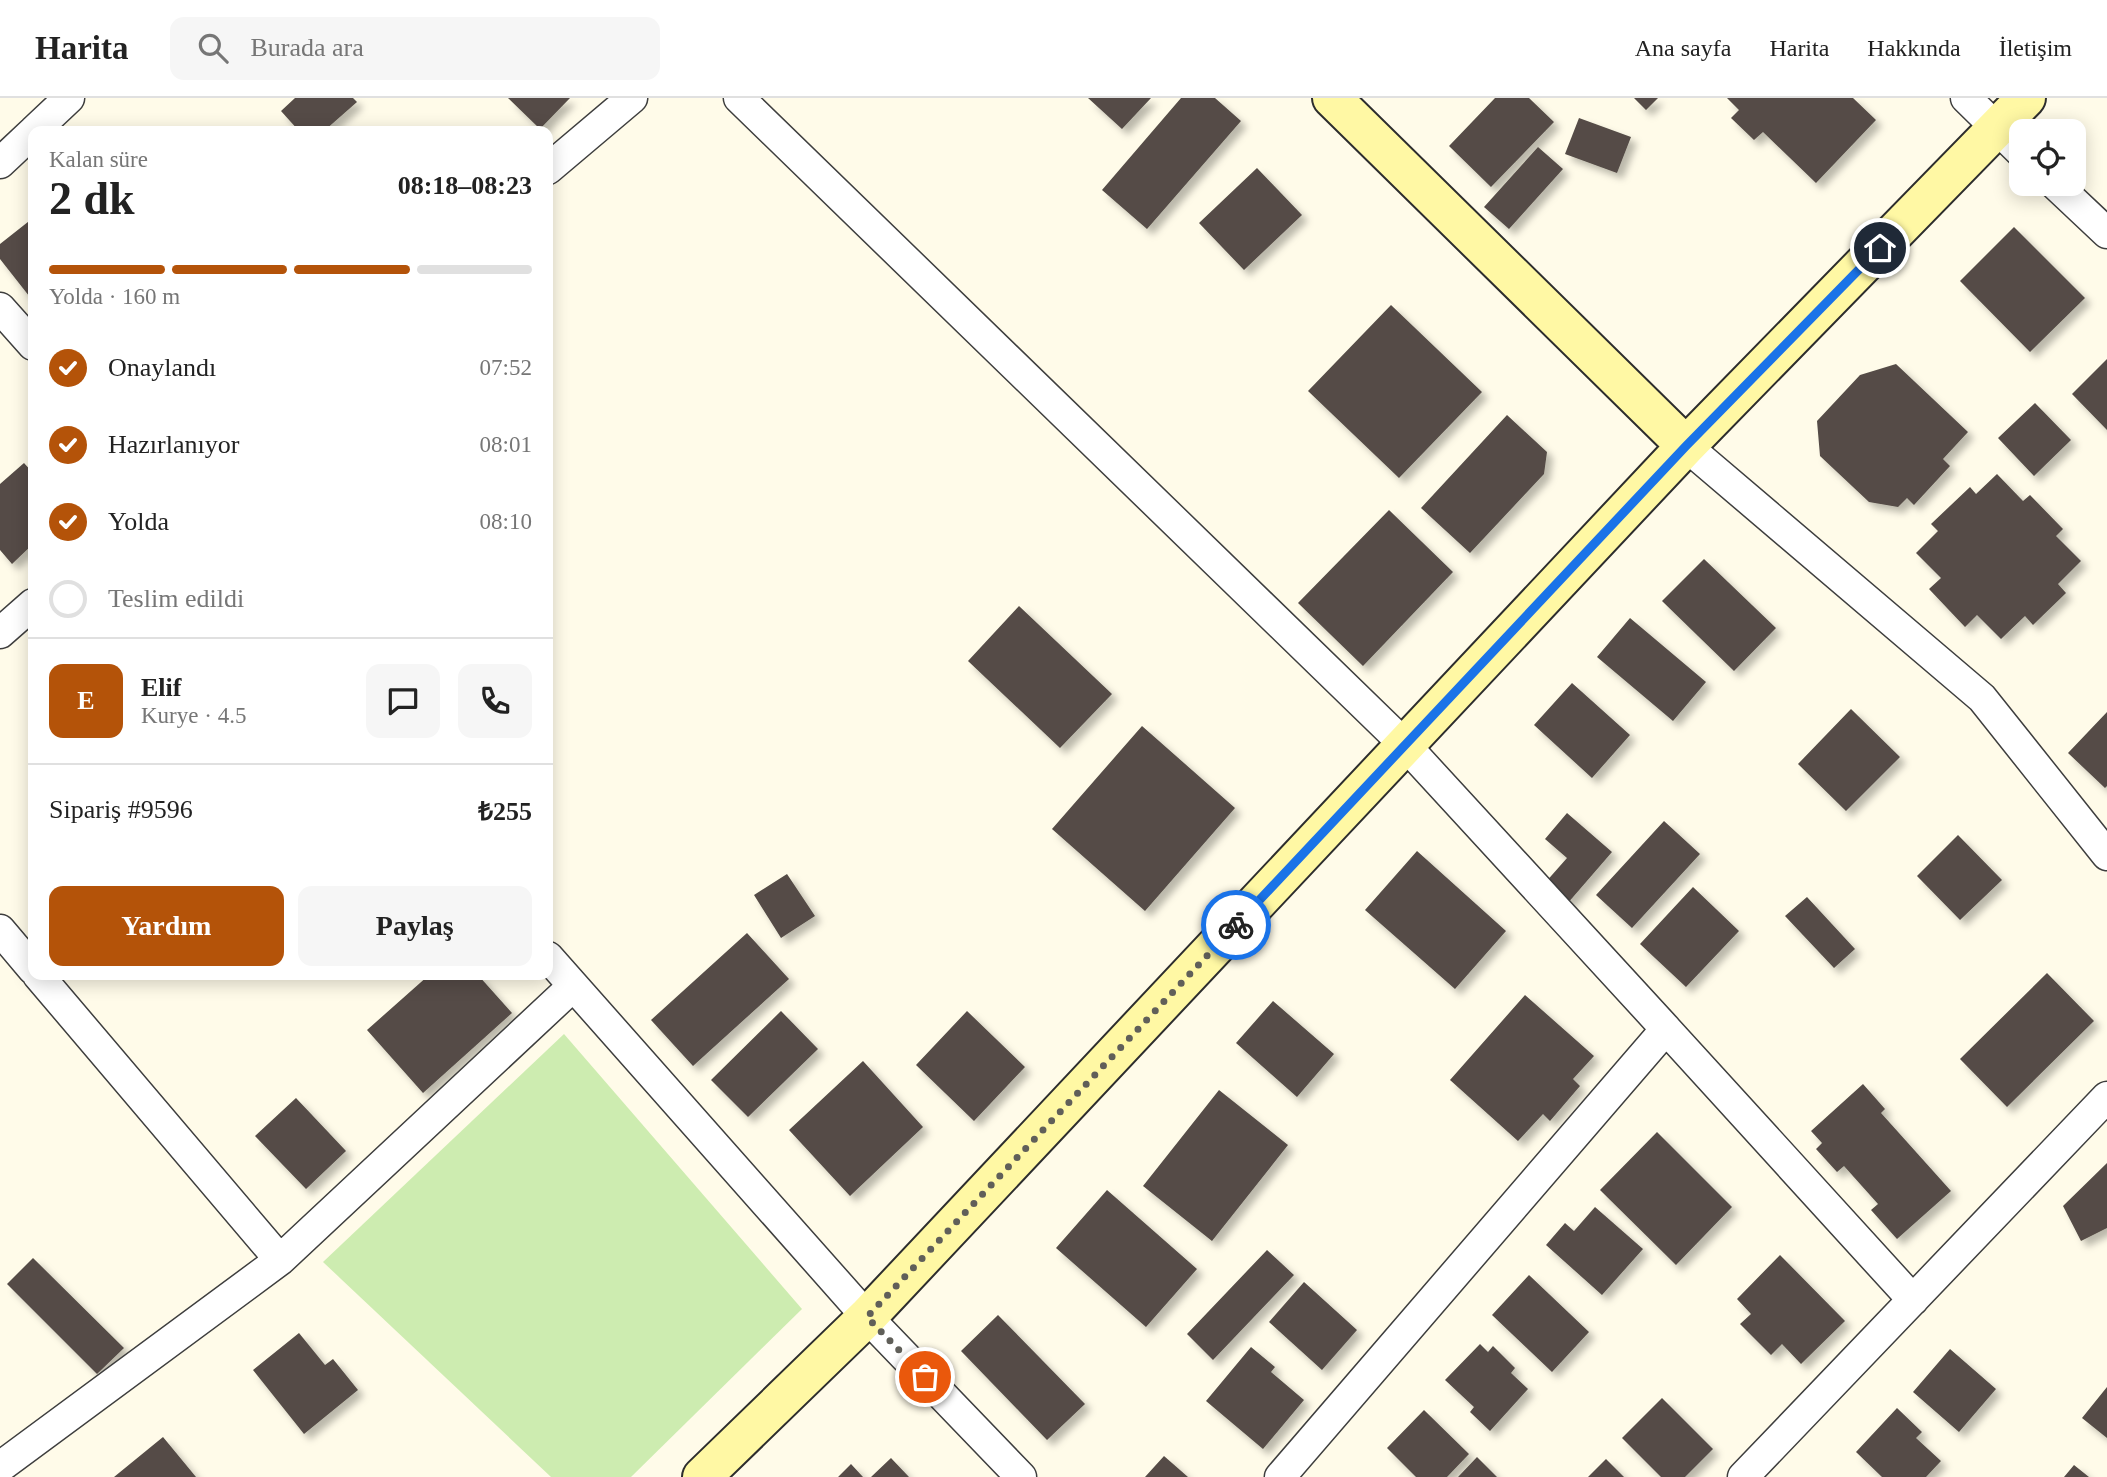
<!DOCTYPE html>
<html lang="tr">
<meta charset="utf-8">
<style>
:root{--surface:#fff;--page:#f6f6f6;--text:#222;--muted:#767676;--line:#e0e0e0;--accent:#b45309}
body{margin:0;font-family:"Times New Roman",serif;background:var(--page);color:var(--text);height:100vh;display:flex;flex-direction:column;font-size:26px;white-space:nowrap}
*{box-sizing:border-box;margin:0}
p{font-size:23px;color:var(--muted)}
.icon{flex:none;width:38px;height:38px;fill:none;stroke:currentColor;stroke-width:2;stroke-linecap:round;stroke-linejoin:round}
.map{position:relative;flex:1;overflow:hidden}
.side{position:absolute;left:28px;top:28px;width:525px;height:854px;display:flex;flex-direction:column;background:var(--surface);border-radius:14px;box-shadow:0 4px 18px #0003}
.side>*{flex:none}
.fabs{position:absolute;left:2009px;top:21px;display:grid;gap:14px}
.fabs a{display:grid;place-items:center;width:77px;height:77px;border-radius:14px;background:var(--surface);box-shadow:0 4px 18px #0003;font-size:35px}
.pin{position:absolute;display:grid;place-items:center;width:60px;height:60px;color:#fff;margin:-30px;border:4px solid #fff;border-radius:50%;box-shadow:0 2px 7px #0007}
.courier{position:absolute;display:grid;place-items:center;width:70px;height:70px;margin:-35px;border:5px solid #1a73e8;border-radius:50%;background:#fff;color:#222;box-shadow:0 2px 9px #0007}
.headline em{font-style:normal;font-weight:700}
.headline div{display:flex;flex-direction:column-reverse}
.headline{display:flex;align-items:center;justify-content:space-between;height:119px;padding:0 21px}
h1{font-size:46px;font-weight:700;line-height:52px}
.bar{display:grid;grid-template-columns:repeat(4,1fr);gap:10px 7px;align-content:center;height:84px;padding:0 21px}
.bar i{height:9px;border-radius:5px;background:var(--line)}
.bar .current{background:var(--accent)}
.bar p{grid-column:span 4}
.line{display:flex;align-items:center;gap:18px;padding:0 21px;border-top:2px solid var(--line)}
.line div{flex:1}
.round{display:grid;place-items:center;flex:none;width:74px;height:74px;border-radius:14px;background:var(--page)}
ol{padding:0 21px;list-style:none}
li{display:flex;align-items:center;gap:21px;height:77px}
li p{margin-inline-start:auto}
li .icon{padding:7px;border-radius:50%;background:var(--accent);color:#fff;stroke-width:4}
li:last-child{color:var(--muted)}
li i{width:38px;height:38px;border:4px solid var(--line);border-radius:50%}
.action{display:flex;gap:14px;margin-top:auto;padding:14px 21px}
.action a{flex:1;height:80px;border-radius:14px;background:var(--accent);color:#fff;font-size:28px;font-weight:700;line-height:80px;text-align:center}
.action a+a{background:var(--page);color:var(--text)}
header{display:flex;align-items:center;gap:42px;box-sizing:border-box;height:98px;padding:0 35px;background:var(--surface);border-bottom:2px solid var(--line)}
header strong{font-size:33px}
nav{display:flex;gap:38px;margin-inline-start:auto;font-size:24px}
.search{width:490px;height:63px;background:var(--page);display:flex;align-items:center;gap:18px;box-sizing:border-box;padding:0 24px;border-radius:14px;color:var(--muted);font-size:26px}
.map>svg:first-child{display:block}
.green{fill:#cdecb0}
.building{fill:#544c46;filter:url(#shadow)}
.lines{fill:none;stroke-linecap:round;stroke-linejoin:round}
.street-casing{stroke:#3e3e3e;stroke-width:33}
.secondary-casing{stroke:#2d2d2d;stroke-width:42}
.street{stroke:#fff;stroke-width:30}
.secondary{stroke:#fff8a4;stroke-width:38}
.done{stroke:#605f59;stroke-width:7;stroke-dasharray:0 12.6}
.route{stroke:#1a73e8;stroke-width:9}
</style>
<header>
<strong>Harita</strong>
<div class="search"><svg class="icon" aria-label="search" viewBox="0 0 24 24"><circle cx="10" cy="10" r="6"/><path d="M15 15l6 6"/></svg>Burada ara</div>
<nav><a>Ana sayfa</a><a>Harita</a><a>Hakkında</a><a>İletişim</a></nav>
</header>
<div class="map">
<svg width="2107" height="1379" viewBox="0 0 2107 1379">
<defs>
<filter id="shadow"><feDropShadow dx="6" dy="6" stdDeviation="3.5" flood-color="#0004"/></filter>
</defs>
<rect width="100%" height="100%" fill="#fffbe9"/>
<path class="green" d="M564 936 802 1211 631 1379H551L323 1164Z"/>
<path class="building" d="M295 0H353L357 4 324 33H299L281 13Z
M508 0H570L540 31Z
M1088 0H1151L1122 31Z
M1181 0H1215L1241 23 1147 131 1102 92Z
M1495 0H1529L1554 24 1491 89 1449 48Z
M1634 0H1658L1646 12Z
M1727 0H1853L1876 22 1816 85 1763 34 1754 42 1731 20 1739 12Z
M1579 20 1631 39 1617 75 1565 56Z
M1538 49 1563 71 1509 131 1484 109Z
M1257 70 1302 117 1244 172 1199 125Z
M33 120V203L0 161V146Z
M2014 129 2085 200 2030 254 1960 183Z
M1391 207 1482 294 1399 380 1308 293Z
M2107 261V332L2072 296Z
M1896 266 1968 334 1943 361 1950 368 1914 407 1907 400 1898 409 1869 404 1820 358 1817 323 1860 277Z
M2035 305 2071 342 2034 378 1998 340Z
M1507 317 1547 354 1544 376 1470 455 1421 410Z
M24 365 33 375V446L12 466 0 452V386Z
M1997 376 2023 403 2030 397 2063 431 2056 438 2081 463 2058 486 2066 495 2033 527 2025 518 2001 541 1977 517 1965 529 1929 491 1941 480 1916 455 1938 433 1931 426 1970 389 1976 396Z
M1389 412 1453 474 1363 568 1298 505Z
M1704 461 1776 530 1734 573 1662 503Z
M1019 508 1112 596 1060 650 968 563Z
M1630 520 1706 584 1673 623 1597 559Z
M1572 585 1630 637 1592 680 1534 627Z
M1851 611 1900 659 1846 713 1798 666Z
M2107 614V688L2105 690 2068 655Z
M1142 628 1235 710 1145 813 1052 731Z
M1567 715 1612 754 1567 806 1544 786 1567 760 1545 741Z
M1664 723 1700 756 1632 830 1596 797Z
M1958 737 2002 782 1960 822 1917 778Z
M1417 753 1506 833 1455 891 1365 812Z
M787 776 815 818 781 840 754 797Z
M1693 789 1739 833 1686 889 1640 846Z
M1807 799 1855 851 1834 870 1785 818Z
M747 835 789 881 693 968 651 922Z
M2047 875 2094 923 2007 1009 1960 961Z
M429 877H478L512 915 423 995 367 932Z
M1525 897 1594 958 1573 981 1580 988 1550 1023 1543 1016 1518 1043 1450 982Z
M1273 903 1334 956 1297 999 1236 945Z
M781 913 818 951 748 1019 711 982Z
M967 913 1025 969 974 1023 916 967Z
M863 963 923 1029 850 1098 789 1032Z
M1863 986 1885 1011 1881 1015 1951 1093 1897 1141 1871 1112 1878 1106 1844 1068 1837 1074 1816 1051 1822 1045 1811 1033Z
M1219 992 1288 1047 1212 1143 1143 1088Z
M296 1000 346 1053 306 1091 255 1038Z
M1657 1034 1732 1109 1676 1167 1600 1092Z
M2107 1065V1130L2081 1143 2063 1108Z
M1107 1092 1197 1171 1146 1229 1056 1150Z
M1595 1109 1643 1151 1602 1197 1546 1147 1565 1125 1574 1133Z
M1267 1152 1294 1177 1213 1262 1187 1236Z
M1780 1157 1845 1223 1801 1266 1782 1246 1771 1257 1740 1226 1751 1216 1737 1201Z
M33 1160 124 1250 97 1276 7 1186Z
M1529 1177 1589 1234 1552 1274 1492 1217Z
M1304 1184 1357 1232 1322 1272 1269 1224Z
M998 1217 1085 1306 1047 1342 961 1253Z
M299 1235 325 1267 333 1261 358 1292 304 1336 253 1272Z
M1480 1246 1488 1254 1493 1248 1515 1270 1511 1275 1528 1291 1490 1333 1470 1314 1474 1309 1445 1282Z
M1251 1249 1275 1269 1271 1274 1304 1302 1263 1351 1206 1303Z
M1950 1251 1996 1291 1959 1334 1913 1294Z
M2107 1289V1340L2082 1320Z
M1662 1300 1713 1351 1685 1379H1661L1622 1340Z
M1897 1310 1922 1334 1916 1340 1941 1363 1926 1379H1882L1856 1354Z
M1424 1312 1469 1356 1447 1379H1416L1387 1350Z
M163 1339 196 1379H114Z
M1164 1358 1188 1379H1145Z
M1477 1359 1497 1379H1458Z
M891 1360 909 1379H871Z
M1606 1361 1624 1379H1588Z
M851 1366 863 1379H838Z
M2074 1367 2089 1379H2064Z"/>
<g class="lines">
<defs>
<path id="street" d="M739 0 1405 647 1666 931 1280 1379
M1966 0 2021 54
M34 33 69 0
M0 65 33 34
M548 71 632 0
M2055 86 2107 135
M0 210 33 247
M1686 348 1982 600 2107 757
M0 535 33 506
M0 832 33 871
M548 859 867 1219 1021 1379
M38 877 280 1162
M1666 931 1913 1202
M0 1369 280 1162 572 889
M1743 1379 2107 999"/>
<path id="secondary" d="M1332 0 1686 348
M702 1379 867 1219 1686 348 2026 0"/>
</defs>
<use href="#street" class="street-casing"/>
<use href="#secondary" class="secondary-casing"/>
<use href="#street" class="street"/>
<use href="#secondary" class="secondary"/>
</g>
<g class="lines">
<path class="done" d="M925 1279 867 1219 1236 827"/>
<path class="route" d="M1236 827 1686 348 1880 150"/>
</g>
</svg>
<div class="fabs">
<a><svg class="icon" aria-label="locate" viewBox="0 0 24 24"><circle cx="12" cy="12" r="6"/><path d="M12 2v4M12 18v4M2 12h4M18 12h4"/></svg></a>
</div>
<div class="pin" style="left:925px;top:1279px;background:#ea580c"><svg class="icon" aria-label="bag" viewBox="0 0 24 24"><path d="M5 8h14l-1 12H6zM9 8a3 3 0 0 1 6 0"/></svg></div>
<div class="pin" style="left:1880px;top:150px;background:#1f2937"><svg class="icon" aria-label="home" viewBox="0 0 24 24"><path d="M3 11l9-7 9 7M6 9v11h12V9"/></svg></div>
<div class="courier" style="left:1236px;top:827px"><svg class="icon" aria-label="bike" viewBox="0 0 24 24"><circle cx="6" cy="16" r="4"/><circle cx="18" cy="16" r="4"/><path d="M6 16l4-8h5l3 8M10 8l3 8H6M13 5h3"/></svg></div>
<section class="side">
<div class="headline"><div><h1>2 dk</h1><p>Kalan süre</p></div><em>08:18–08:23</em></div>
<div class="bar"><i class="current"></i><i class="current"></i><i class="current"></i><i></i><p>Yolda · 160 m</p></div>
<ol>
<li><svg class="icon" aria-label="check" viewBox="0 0 24 24"><path d="M5 12l5 5 9-10"/></svg>Onaylandı<p>07:52</p></li>
<li><svg class="icon" aria-label="check" viewBox="0 0 24 24"><path d="M5 12l5 5 9-10"/></svg>Hazırlanıyor<p>08:01</p></li>
<li><svg class="icon" aria-label="check" viewBox="0 0 24 24"><path d="M5 12l5 5 9-10"/></svg>Yolda<p>08:10</p></li>
<li><i></i>Teslim edildi</li>
</ol>
<div class="line" style="height:126px"><b class="round" style="background:var(--accent);color:#fff">E</b><div><b>Elif</b><p>Kurye · 4.5</p></div><a class="round"><svg class="icon" aria-label="chat" viewBox="0 0 24 24"><path d="M4 5h16v11H9l-5 4z"/></svg></a><a class="round"><svg class="icon" aria-label="phone" viewBox="0 0 24 24"><path d="M5 4h4l2 5-3 2q2 4 5 5l2-3 5 2v4C11 20 4 13 5 4z"/></svg></a></div>
<div class="line" style="height:91px"><div>Sipariş #9596</div><b>₺255</b></div>
<div class="action"><a>Yardım</a><a>Paylaş</a></div>
</section>
</div>
